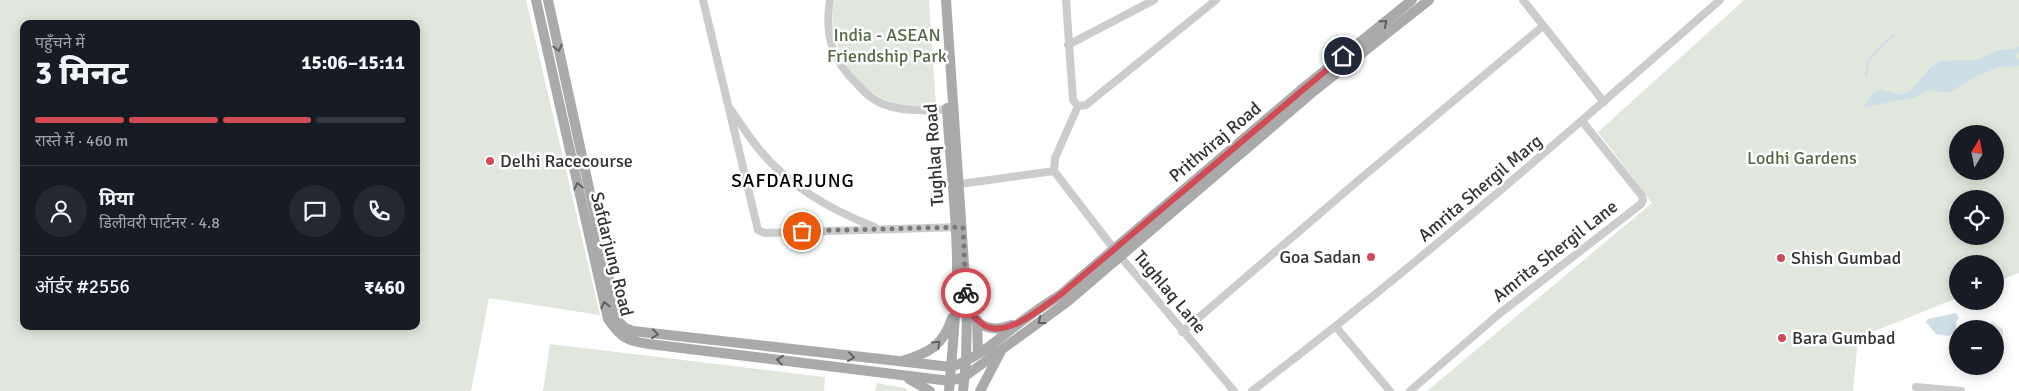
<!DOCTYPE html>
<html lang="hi">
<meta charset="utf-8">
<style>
:root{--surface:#171b24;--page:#242831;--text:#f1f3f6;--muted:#9ea1a6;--line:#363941;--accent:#d14b55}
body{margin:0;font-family:Signika,"Noto Sans Devanagari",sans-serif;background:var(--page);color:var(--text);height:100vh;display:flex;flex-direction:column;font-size:19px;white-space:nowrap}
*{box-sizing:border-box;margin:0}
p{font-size:16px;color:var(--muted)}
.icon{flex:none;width:28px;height:28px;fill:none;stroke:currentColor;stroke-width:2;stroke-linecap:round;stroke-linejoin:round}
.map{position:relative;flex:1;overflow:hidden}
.sheet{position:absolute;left:20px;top:20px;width:400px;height:310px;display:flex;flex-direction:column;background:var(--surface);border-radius:10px;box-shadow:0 2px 12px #0003}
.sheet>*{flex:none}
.needle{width:32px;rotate:10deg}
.buttons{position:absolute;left:1949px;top:125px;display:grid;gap:10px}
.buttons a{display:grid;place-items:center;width:55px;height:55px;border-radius:50%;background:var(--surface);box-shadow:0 2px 12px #0003;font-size:25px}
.pin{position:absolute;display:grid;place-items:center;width:42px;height:42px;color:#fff;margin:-21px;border:2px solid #fff;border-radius:50%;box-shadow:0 1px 5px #0007}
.courier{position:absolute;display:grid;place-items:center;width:50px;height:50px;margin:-25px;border:4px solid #d14b55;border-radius:50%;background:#fff;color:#222;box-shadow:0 1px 6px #0007}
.head em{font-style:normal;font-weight:800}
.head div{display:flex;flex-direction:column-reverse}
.head{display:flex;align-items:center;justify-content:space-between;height:85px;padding:0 15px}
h1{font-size:32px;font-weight:800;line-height:38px}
.bar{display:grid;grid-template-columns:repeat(4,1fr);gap:8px 5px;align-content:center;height:60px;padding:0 15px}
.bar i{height:6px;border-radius:4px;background:var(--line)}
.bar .selected{background:var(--accent)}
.bar p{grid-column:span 4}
.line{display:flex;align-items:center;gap:12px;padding:0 15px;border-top:1px solid var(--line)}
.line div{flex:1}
.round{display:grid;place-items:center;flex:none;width:52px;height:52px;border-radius:26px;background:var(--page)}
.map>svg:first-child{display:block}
.green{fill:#e1e7dc;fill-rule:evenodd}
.water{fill:#cedee7}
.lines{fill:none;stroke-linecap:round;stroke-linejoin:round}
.stream{stroke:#cedee7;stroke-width:2}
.minor{stroke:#ccc;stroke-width:8}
.major{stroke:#aaa;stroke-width:10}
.oneway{stroke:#626262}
.done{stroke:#7a7a7a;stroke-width:5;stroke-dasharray:0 9}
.route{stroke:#d14b55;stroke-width:6}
.poi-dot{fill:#d14b55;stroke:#fff;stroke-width:2}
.labels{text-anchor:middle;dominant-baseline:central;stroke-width:5;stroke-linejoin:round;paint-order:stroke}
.park-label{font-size:18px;fill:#556943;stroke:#fff}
.street-label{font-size:18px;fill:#323232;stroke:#fff}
.poi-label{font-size:18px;fill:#323232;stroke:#fff;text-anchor:start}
.neighbourhood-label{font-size:19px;letter-spacing:1px;fill:#000;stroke:#fff}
</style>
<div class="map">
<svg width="2019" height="391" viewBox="0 0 2019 391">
<rect width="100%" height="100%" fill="#fff"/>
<path class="green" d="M0 0H526L600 315 489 298 471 391H0ZM24 24H416V326H24Z
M835 0H929L936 106C925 106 913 107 902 105 856 97 824 44 835 0Z
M1744 0H2019V273L1995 282V264H1958L1957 298 1858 338 1853 391H1427L1652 203 1598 132ZM1958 134H1995V171H1958ZM1958 199H1995V236H1958Z
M1992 322 2003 329V341L1995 345V329H1981Z
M550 344 825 377 824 391H543Z
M877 383 905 388 909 391H875Z"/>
<path class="water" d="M2019 46V52L2015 57 2019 59V66L2000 67 1974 77 1949 93 1930 90 1913 98 1864 107 1874 92 1881 89 1899 95 1910 91 1931 67 1941 61 1976 60 1996 51 2017 48Z
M1956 313 1959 318 1956 322 1957 332 1948 336 1936 334 1926 322 1928 319Z"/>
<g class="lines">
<path class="stream" d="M1866 75 1868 61 1883 44 1894 35"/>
<path class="minor" d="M703 0 758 230 765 233 961 227
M830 0C824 36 833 62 859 86 866 94 873 100 883 104 903 112 931 111 952 109
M1066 0 1073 100 1078 106 1086 105 1216 0
M1523 0 1604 102
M1068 45 1154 0
M1078 106 1055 158 1054 171 1114 249 1234 391
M731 110C740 123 748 136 758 148 788 186 830 209 874 227
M960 184 1054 171
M1336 327 1390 391
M1182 332 1360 179 1543 26
M1916 387 1961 391
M1252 391C1414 268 1567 134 1720 0
M1410 391 1499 314 1641 204 1643 200 1642 196 1582 121"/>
<path class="major" d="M536 0 608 319C621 338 627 341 649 344L950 381 964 377 1067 302 1314 91 1429 0
M548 0 618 321 625 328 633 331 951 367C979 358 999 338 1022 321 1034 312 1047 303 1060 295L1301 90 1412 0
M946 0 967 308 966 362 963 391
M947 108C950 164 958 220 957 276 956 315 952 353 949 391
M967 308C978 327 991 333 1012 325
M977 320 978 353
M902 361C929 353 943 346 952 318
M909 379 930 391
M980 391 1000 353"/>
</g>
<defs><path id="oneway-chevron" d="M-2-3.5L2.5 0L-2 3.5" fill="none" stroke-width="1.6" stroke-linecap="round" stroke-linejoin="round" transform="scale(1.25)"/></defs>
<g class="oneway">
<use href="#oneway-chevron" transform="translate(1384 23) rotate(-39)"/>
<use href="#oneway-chevron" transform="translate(558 48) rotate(78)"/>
<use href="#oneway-chevron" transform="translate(578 186) rotate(-103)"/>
<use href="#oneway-chevron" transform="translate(605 305) rotate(-103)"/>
<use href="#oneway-chevron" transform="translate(1041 321) rotate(143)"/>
<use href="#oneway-chevron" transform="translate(655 334) rotate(7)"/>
<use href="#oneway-chevron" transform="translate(937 344) rotate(-44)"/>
<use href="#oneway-chevron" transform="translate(851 357) rotate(7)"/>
<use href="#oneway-chevron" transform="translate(780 360) rotate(-173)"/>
</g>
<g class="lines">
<path class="done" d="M802 231 963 227 966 293"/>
<path class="route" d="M966 293C967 307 969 314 981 323 1003 342 1041 308 1060 295L1343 56"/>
</g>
<g class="poi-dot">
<circle cx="490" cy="161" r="5"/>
<circle cx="1371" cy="257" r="5"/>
<circle cx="1781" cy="258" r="5"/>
<circle cx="1782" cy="338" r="5"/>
</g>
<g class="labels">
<g class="park-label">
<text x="887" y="35">India - ASEAN<tspan x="887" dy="21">Friendship Park</tspan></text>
<text x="1802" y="158">Lodhi Gardens</text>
</g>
<g class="street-label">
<text transform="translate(1215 142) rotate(-40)">Prithviraj Road</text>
<text transform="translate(934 155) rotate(-94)">Tughlaq Road</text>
<text transform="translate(1480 188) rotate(-40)">Amrita Shergil Marg</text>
<text transform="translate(1555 251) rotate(-38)">Amrita Shergil Lane</text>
<text transform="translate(612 254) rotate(76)">Safdarjung Road</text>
<text transform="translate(1170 292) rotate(50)">Tughlaq Lane</text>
</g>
<g class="poi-label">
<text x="500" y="161">Delhi Racecourse</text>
<text x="1361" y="257" text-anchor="end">Goa Sadan</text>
<text x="1791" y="258">Shish Gumbad</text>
<text x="1792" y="338">Bara Gumbad</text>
</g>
<g class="neighbourhood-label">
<text x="793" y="181">SAFDARJUNG</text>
</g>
</g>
</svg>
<div class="buttons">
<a><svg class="needle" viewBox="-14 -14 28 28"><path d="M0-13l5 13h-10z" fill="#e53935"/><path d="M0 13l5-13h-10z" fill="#9ea1a6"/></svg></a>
<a><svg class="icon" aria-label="locate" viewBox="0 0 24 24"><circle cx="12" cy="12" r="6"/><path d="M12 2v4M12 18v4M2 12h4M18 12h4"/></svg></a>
<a>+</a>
<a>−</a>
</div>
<div class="pin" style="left:802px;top:231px;background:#ea580c"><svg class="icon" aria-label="bag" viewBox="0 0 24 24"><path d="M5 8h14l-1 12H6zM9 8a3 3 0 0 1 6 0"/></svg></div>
<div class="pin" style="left:1343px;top:56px;background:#1f2937"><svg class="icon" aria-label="home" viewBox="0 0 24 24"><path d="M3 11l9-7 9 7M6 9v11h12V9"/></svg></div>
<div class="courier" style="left:966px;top:293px"><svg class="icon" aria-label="bike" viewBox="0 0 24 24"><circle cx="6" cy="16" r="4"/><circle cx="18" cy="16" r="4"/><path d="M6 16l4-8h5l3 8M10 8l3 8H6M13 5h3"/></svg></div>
<section class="sheet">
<div class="head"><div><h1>3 मिनट</h1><p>पहुँचने में</p></div><em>15:06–15:11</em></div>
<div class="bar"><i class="selected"></i><i class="selected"></i><i class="selected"></i><i></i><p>रास्ते में · 460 m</p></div>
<div class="line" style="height:90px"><a class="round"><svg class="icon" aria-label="person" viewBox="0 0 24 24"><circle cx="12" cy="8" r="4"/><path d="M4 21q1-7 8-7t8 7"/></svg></a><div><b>प्रिया</b><p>डिलीवरी पार्टनर · 4.8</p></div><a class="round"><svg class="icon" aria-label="chat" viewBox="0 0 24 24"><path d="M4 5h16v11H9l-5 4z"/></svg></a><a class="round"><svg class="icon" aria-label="phone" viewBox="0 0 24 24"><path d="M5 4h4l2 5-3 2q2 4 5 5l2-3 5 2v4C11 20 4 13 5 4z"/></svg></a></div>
<div class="line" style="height:65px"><div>ऑर्डर #2556</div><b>₹460</b></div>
</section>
</div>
